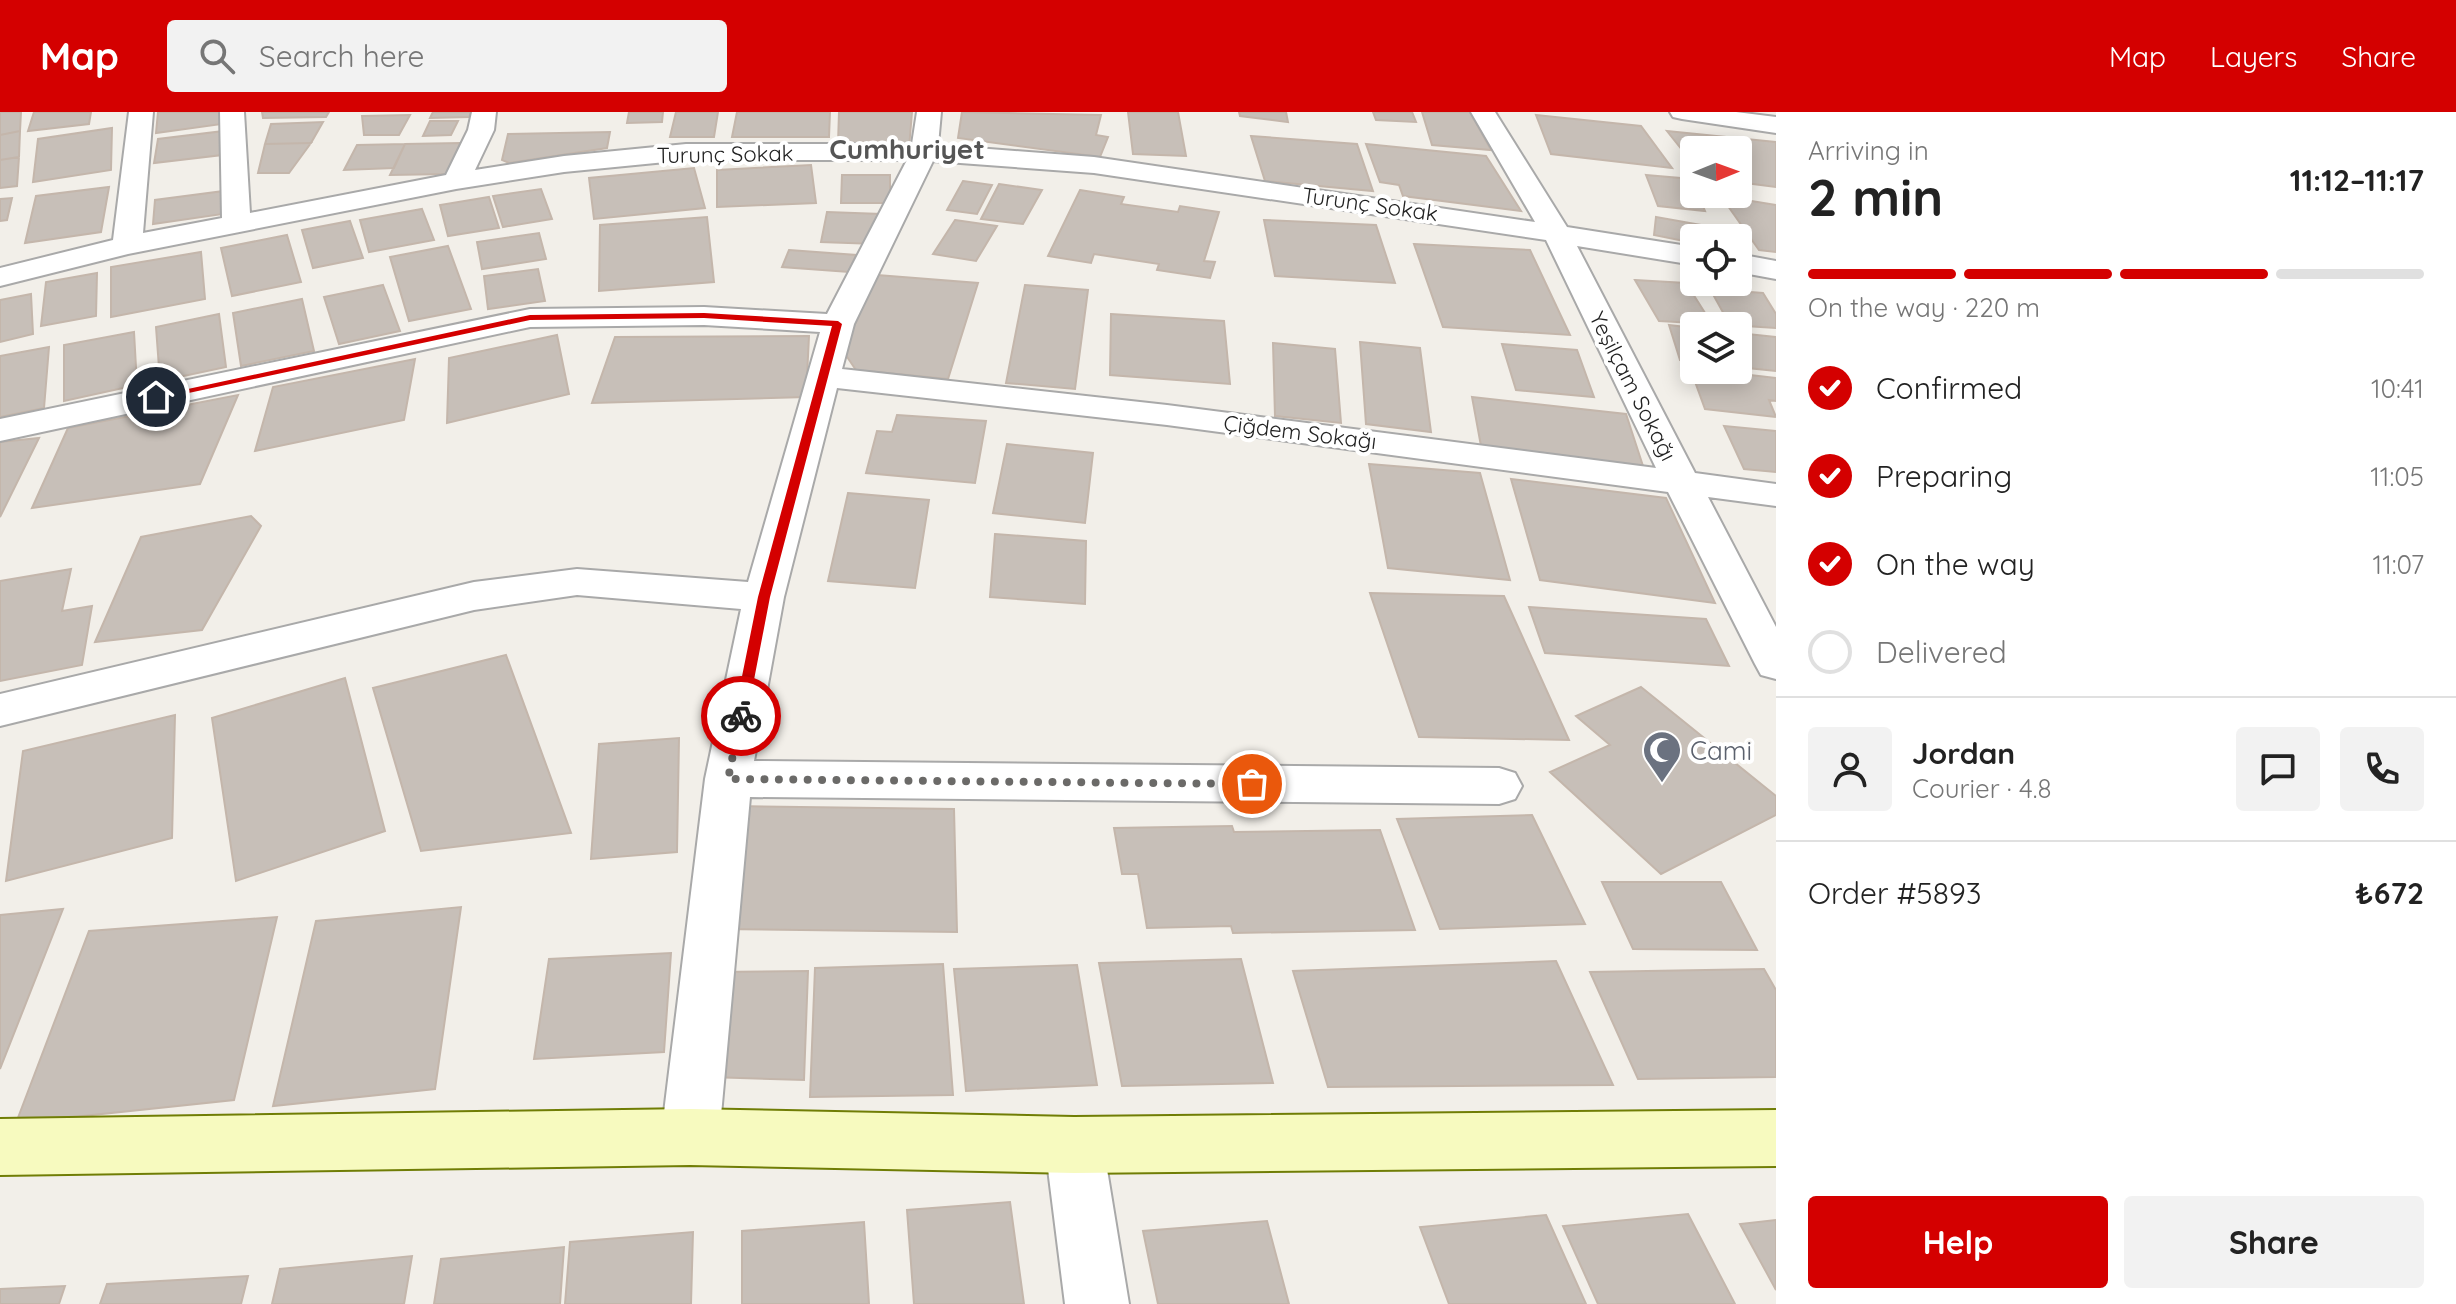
<!DOCTYPE html>
<meta charset="utf-8">
<style>
:root{--surface:#fff;--page:#f2f2f2;--text:#222;--muted:#767676;--line:#e0e0e0;--accent:#d40000}
body{margin:0;font-family:Quicksand,sans-serif;background:var(--page);color:var(--text);height:100vh;display:flex;flex-direction:column;font-size:30px;white-space:nowrap}
*{box-sizing:border-box;margin:0}
p{font-size:26px;color:var(--muted)}
.icon{flex:none;width:44px;height:44px;fill:none;stroke:currentColor;stroke-width:2;stroke-linecap:round;stroke-linejoin:round}
.map{position:relative;flex:1;overflow:hidden}
.drawer{display:flex;flex-direction:column;background:var(--surface);width:680px}
.drawer>*{flex:none}
.needle{width:52px;rotate:89deg}
.controls{position:absolute;left:1680px;top:24px;display:grid;gap:16px}
.controls a{display:grid;place-items:center;width:72px;height:72px;border-radius:8px;background:var(--surface);box-shadow:0 4px 20px #0003;font-size:40px}
.pin{position:absolute;display:grid;place-items:center;width:68px;height:68px;color:#fff;margin:-34px;border:4px solid #fff;border-radius:50%;box-shadow:0 2px 8px #0007}
.courier{position:absolute;display:grid;place-items:center;width:80px;height:80px;margin:-40px;border:6px solid #d40000;border-radius:50%;background:#fff;color:#222;box-shadow:0 2px 10px #0007}
.head em{font-style:normal;font-weight:700}
.head div{display:flex;flex-direction:column-reverse}
.head{display:flex;align-items:center;justify-content:space-between;height:136px;padding:0 32px}
h1{font-size:52px;font-weight:700;line-height:60px}
.bar{display:grid;grid-template-columns:repeat(4,1fr);gap:12px 8px;align-content:center;height:96px;padding:0 32px}
.bar i{height:10px;border-radius:6px;background:var(--line)}
.bar .selected{background:var(--accent)}
.bar p{grid-column:span 4}
.line{display:flex;align-items:center;gap:20px;padding:0 32px;border-top:2px solid var(--line)}
.line div{flex:1}
.round{display:grid;place-items:center;flex:none;width:84px;height:84px;border-radius:8px;background:var(--page)}
ol{padding:0 32px;list-style:none}
li{display:flex;align-items:center;gap:24px;height:88px}
li p{margin-inline-start:auto}
li .icon{padding:8px;border-radius:50%;background:var(--accent);color:#fff;stroke-width:4}
li:last-child{color:var(--muted)}
li i{width:44px;height:44px;border:4px solid var(--line);border-radius:50%}
.button{display:flex;gap:16px;margin-top:auto;padding:16px 32px}
.button a{flex:1;height:92px;border-radius:8px;background:var(--accent);color:#fff;font-size:32px;font-weight:700;line-height:92px;text-align:center}
.button a+a{background:var(--page);color:var(--text)}
header{display:flex;align-items:center;gap:48px;box-sizing:border-box;height:112px;padding:0 40px;background:var(--accent);color:#fff}
header strong{font-size:38px}
nav{display:flex;gap:44px;margin-inline-start:auto;font-size:28px}
.search{width:560px;height:72px;background:var(--page);display:flex;align-items:center;gap:20px;box-sizing:border-box;padding:0 28px;border-radius:8px;color:var(--muted);font-size:30px}
main{display:flex;flex:1;min-height:0}
.map>svg:first-child{display:block}
.building{fill:#c7bfb8;stroke:#c4b6ab;stroke-width:2}
.lines{fill:none;stroke-linecap:round;stroke-linejoin:round}
.street-casing{stroke:#a9a9a9;stroke-width:4}
.secondary-casing{stroke:#707d05;stroke-width:4}
.street{fill:#fff;fill-rule:evenodd}
.secondary{fill:#f7fabf;fill-rule:evenodd}
.route{fill:#d40000}
.done{stroke:#6b6a68;stroke-width:8;stroke-dasharray:0 14.4}
.labels{text-anchor:middle;dominant-baseline:central;stroke-width:8;stroke-linejoin:round;paint-order:stroke}
.far-street-label{font-size:22px;fill:#222;stroke:#fff}
.worship-label{font-size:26px;fill:#5b616d;stroke:#fff;text-anchor:start}
.far-district-label{font-size:28px;font-weight:bold;fill:#555;stroke:#fff}
</style>
<header>
<strong>Map</strong>
<div class="search"><svg class="icon" aria-label="search" viewBox="0 0 24 24"><circle cx="10" cy="10" r="6"/><path d="M15 15l6 6"/></svg>Search here</div>
<nav><a>Map</a><a>Layers</a><a>Share</a></nav>
</header>
<main>
<div class="map">
<svg width="1776" height="1192" viewBox="0 0 1776 1192">
<rect width="100%" height="100%" fill="#f2efe9"/>
<path class="building" d="M0 0H21L20 19 0 23Z
M34 0H91L89 12 28 19Z
M158 0H222V12L156 21Z
M262 0H329L326 5 263 6Z
M433 0H471L469 5 430 6Z
M629 0H663L662 10 627 11Z
M676 0H718L714 25H670Z
M737 0H830L829 25H732Z
M839 0H912L909 36H867L864 32H838Z
M962 0 1101 3 1096 23 1108 25 1100 45 958 26Z
M1128 0H1178L1186 44 1133 42Z
M1239 0H1286L1288 10 1240 4Z
M1373 0H1412L1416 10 1376 8Z
M1422 0H1470L1491 38 1432 33Z
M410 3 399 23H364L362 4Z
M1536 3 1641 14 1672 56 1551 42Z
M430 9H458L451 23 423 24Z
M323 10 311 31 265 32 271 12Z
M112 16 111 58 33 70 38 27Z
M20 19 19 45 0 48V23Z
M224 19 222 43 154 51 158 27Z
M1667 19 1776 30V75L1738 70V38H1694V53Z
M610 20 607 36 509 51 502 48 508 22Z
M1251 24 1357 32 1373 79 1265 69Z
M311 31 289 61H258L265 32Z
M460 31 448 62 390 63 405 32Z
M405 32 394 56 344 58 357 33Z
M1366 32 1486 44 1521 99 1403 84 1399 73 1380 70Z
M19 45 17 74 0 76V48Z
M811 53 816 91 717 95V58Z
M694 56 705 96 594 107 589 66Z
M842 63H890V91H841Z
M1646 63 1692 67 1694 82H1698L1705 99 1658 94Z
M963 69 992 73 977 102 947 98Z
M999 72 1042 78 1023 112 981 107Z
M109 75 101 120 25 131 36 84Z
M541 77 552 107 503 115 493 84Z
M1080 78 1124 85 1121 92 1178 100 1180 94 1219 100 1204 149 1215 150 1210 166 1157 158 1159 152 1094 142 1091 151 1048 144Z
M224 79 223 102 153 112 155 88Z
M1721 84 1776 93V140L1759 138Z
M489 85 499 116 448 124 440 93Z
M12 86 7 108 0 109V87Z
M422 97 434 128 369 140 360 108Z
M827 100 881 102 876 132 821 130Z
M707 105 714 170 599 179 600 113Z
M1656 105 1724 117V126H1694V131L1654 123Z
M955 108 997 114 976 149 933 142Z
M1264 108 1376 113 1395 171 1275 164Z
M350 109 363 146 313 156 302 118Z
M539 121 546 147 482 157 477 130Z
M287 123 301 170 232 184 221 136Z
M1414 132 1530 138 1570 223 1443 215Z
M448 134 471 197 409 209 390 145Z
M789 138 856 143 849 160 782 155Z
M201 140 205 187 111 205V155Z
M538 157 545 189 488 197 484 164Z
M97 161 96 204 41 214 46 170Z
M877 163 978 171 948 267 856 258 843 239Z
M1635 168 1686 171 1712 212 1659 209Z
M383 173 400 219 339 232 324 185Z
M1025 173 1088 178 1075 277 1006 271Z
M1710 177 1763 181 1776 202V216L1730 213Z
M31 182 33 222 0 230V188Z
M302 187 314 239 241 254 233 201Z
M219 202 226 255 160 269 156 215Z
M1111 202 1224 209 1230 272 1110 263Z
M1669 213 1694 216V249L1680 248Z
M134 220 137 273 64 289V233Z
M1738 221 1776 225V259L1738 255Z
M557 223 569 282 447 311 449 246Z
M809 224 806 285 592 291 615 225Z
M1360 230 1420 236 1431 320 1366 312Z
M1273 231 1335 237 1341 311 1275 304Z
M1502 232 1577 238 1594 285 1516 278Z
M49 235 44 296 0 305V244Z
M415 247 404 308 255 339 273 275Z
M1690 256 1776 266V289L1769 288 1776 305 1705 297Z
M238 283 200 372 32 396 68 316Z
M1472 285 1626 302 1643 354 1481 334Z
M897 303 986 309 975 371 866 361 877 319 892 320Z
M1724 314 1776 319V360L1744 357Z
M39 326 0 405V330Z
M1007 332 1093 341 1085 411 993 401Z
M1369 352 1480 361 1510 468 1388 456Z
M1511 367 1666 386 1715 491 1540 468Z
M848 381 929 388 915 476 828 469Z
M251 404 261 414 202 518 95 530 141 425Z
M995 422 1086 429 1085 492 990 485Z
M71 457 62 499 92 494 82 553 0 569V469Z
M1370 481 1504 484 1569 628 1419 625Z
M1529 495 1706 507 1729 554 1545 541Z
M506 543 571 721 421 739 373 576Z
M345 566 385 719 236 769 212 606Z
M1641 575 1776 684V703L1661 762 1550 660 1610 633 1576 604Z
M175 603 172 726 6 769 23 639Z
M679 626 677 740 591 747 599 632Z
M734 694 954 697 957 820 719 817Z
M1532 703 1585 812 1440 817 1397 707Z
M1232 714 1234 720 1380 718 1415 818 1233 821 1231 814 1147 816 1138 762H1122L1114 716Z
M1602 770H1721L1757 838 1633 837Z
M461 795 435 977 273 994 316 809Z
M63 797 0 957V803Z
M277 805 234 988 16 1011 89 819Z
M671 841 664 940 534 947 549 847Z
M1241 847 1273 971 1122 974 1099 851Z
M1556 849 1613 973 1328 975 1293 859Z
M943 852 953 983 810 985 815 856Z
M1077 853 1097 973 966 979 954 857Z
M1764 857 1776 878V965L1638 967 1590 860Z
M808 859 804 968 709 965 713 860Z
M1010 1090 1024 1192H914L907 1098Z
M1688 1102 1735 1192H1598L1563 1114Z
M1546 1103 1586 1192H1449L1420 1115Z
M1776 1108V1178L1740 1112Z
M1267 1109 1289 1192H1158L1143 1119Z
M864 1110 869 1192H742V1119Z
M693 1120 691 1192H565L570 1130Z
M564 1135 560 1192H434L441 1147Z
M412 1144 404 1192H272L280 1157Z
M248 1164 241 1192H100L107 1172Z
M65 1174 59 1192H0V1177Z"/>
<g class="lines">
<defs>
<path id="street" d="M129 0H153L143 121 222 106 220 0H244L250 101 446 63 468 18 472 0H496L494 18 475 58 564 44 686 32H912L917 0H941L938 33 1094 45 1535 110 1471 0H1495L1567 115 1694 135V153L1577 134 1695 361 1776 372V394L1708 385 1776 515V567L1761 563 1755 552 1668 380 1167 313 837 276 784 485 754 649 1499 656 1515 661 1522 674 1515 687 1499 692 750 685 719 1025 710 1045 690 1053 670 1045 661 1025 705 667 741 497 577 483 474 498 0 614V582L474 470 577 457 748 470 820 220 704 213 530 215 0 329V307L530 197 704 195 827 202 907 48H686L564 60 456 77 128 142 0 174V156L113 128ZM933 49 1094 61 1546 128 1656 356 1167 293 842 257 854 212Z
M1670 0H1736L1776 5V21L1682 7 1673 5Z
M1738 142 1776 149V167L1738 160Z
M1074 1005 1095 1013 1103 1033 1129 1192H1065L1045 1033 1053 1013Z"/>
<path id="secondary" d="M690 997 1074 1005 1776 998V1054L1074 1061 690 1053 0 1063V1007Z"/>
</defs>
<use href="#street" class="street-casing"/>
<use href="#secondary" class="secondary-casing"/>
<use href="#street" class="street"/>
<use href="#secondary" class="secondary"/>
</g>
<path class="route" d="M704 201 838 209 842 212 770 485 747 604 741 609 734 604 758 485 832 214 704 206 530 208 156 288 151 285 530 203Z"/>
<g class="lines">
<path class="done" d="M741 604 728 667 1252 672"/>
</g>
<defs>
<symbol id="mosque-pin" viewBox="-11 -11 22 30"><path d="M0 17L-7.5 6A9.5 9.5 0 1 1 7.5 6Z" fill="#6b7280" stroke="#fff"/><path d="M3.5-4.9A6 6 0 1 0 3.5 4.9A5 5 0 1 1 3.5-4.9Z" fill="#fff"/></symbol>
</defs>
<g fill-rule="evenodd">
<use href="#mosque-pin" x="1640" y="616" width="44" height="60"/>
</g>
<g class="labels">
<g class="far-street-label">
<text transform="translate(725 42) rotate(-1)">Turunç Sokak</text>
<text transform="translate(1370 92) rotate(8)">Turunç Sokak</text>
<text transform="translate(1633 274) rotate(63)">Yeşilçam Sokağı</text>
<text transform="translate(1300 320) rotate(7)">Çiğdem Sokağı</text>
</g>
<g class="worship-label">
<text x="1690" y="638">Cami</text>
</g>
<g class="far-district-label">
<text x="907" y="36">Cumhuriyet</text>
</g>
</g>
</svg>
<div class="controls">
<a><svg class="needle" viewBox="-14 -14 28 28"><path d="M0-13l5 13h-10z" fill="#e53935"/><path d="M0 13l5-13h-10z" fill="#767676"/></svg></a>
<a><svg class="icon" aria-label="locate" viewBox="0 0 24 24"><circle cx="12" cy="12" r="6"/><path d="M12 2v4M12 18v4M2 12h4M18 12h4"/></svg></a>
<a><svg class="icon" aria-label="layers" viewBox="0 0 24 24"><path d="M12 4l9 5-9 5-9-5zM3 14l9 5 9-5"/></svg></a>
</div>
<div class="pin" style="left:1252px;top:672px;background:#ea580c"><svg class="icon" aria-label="bag" viewBox="0 0 24 24"><path d="M5 8h14l-1 12H6zM9 8a3 3 0 0 1 6 0"/></svg></div>
<div class="pin" style="left:156px;top:285px;background:#1f2937"><svg class="icon" aria-label="home" viewBox="0 0 24 24"><path d="M3 11l9-7 9 7M6 9v11h12V9"/></svg></div>
<div class="courier" style="left:741px;top:604px"><svg class="icon" aria-label="bike" viewBox="0 0 24 24"><circle cx="6" cy="16" r="4"/><circle cx="18" cy="16" r="4"/><path d="M6 16l4-8h5l3 8M10 8l3 8H6M13 5h3"/></svg></div>
</div>
<section class="drawer">
<div class="head"><div><h1>2 min</h1><p>Arriving in</p></div><em>11:12–11:17</em></div>
<div class="bar"><i class="selected"></i><i class="selected"></i><i class="selected"></i><i></i><p>On the way · 220 m</p></div>
<ol>
<li><svg class="icon" aria-label="check" viewBox="0 0 24 24"><path d="M5 12l5 5 9-10"/></svg>Confirmed<p>10:41</p></li>
<li><svg class="icon" aria-label="check" viewBox="0 0 24 24"><path d="M5 12l5 5 9-10"/></svg>Preparing<p>11:05</p></li>
<li><svg class="icon" aria-label="check" viewBox="0 0 24 24"><path d="M5 12l5 5 9-10"/></svg>On the way<p>11:07</p></li>
<li><i></i>Delivered</li>
</ol>
<div class="line" style="height:144px"><a class="round"><svg class="icon" aria-label="person" viewBox="0 0 24 24"><circle cx="12" cy="8" r="4"/><path d="M4 21q1-7 8-7t8 7"/></svg></a><div><b>Jordan</b><p>Courier · 4.8</p></div><a class="round"><svg class="icon" aria-label="chat" viewBox="0 0 24 24"><path d="M4 5h16v11H9l-5 4z"/></svg></a><a class="round"><svg class="icon" aria-label="phone" viewBox="0 0 24 24"><path d="M5 4h4l2 5-3 2q2 4 5 5l2-3 5 2v4C11 20 4 13 5 4z"/></svg></a></div>
<div class="line" style="height:104px"><div>Order #5893</div><b>₺672</b></div>
<div class="button"><a>Help</a><a>Share</a></div>
</section>
</main>
